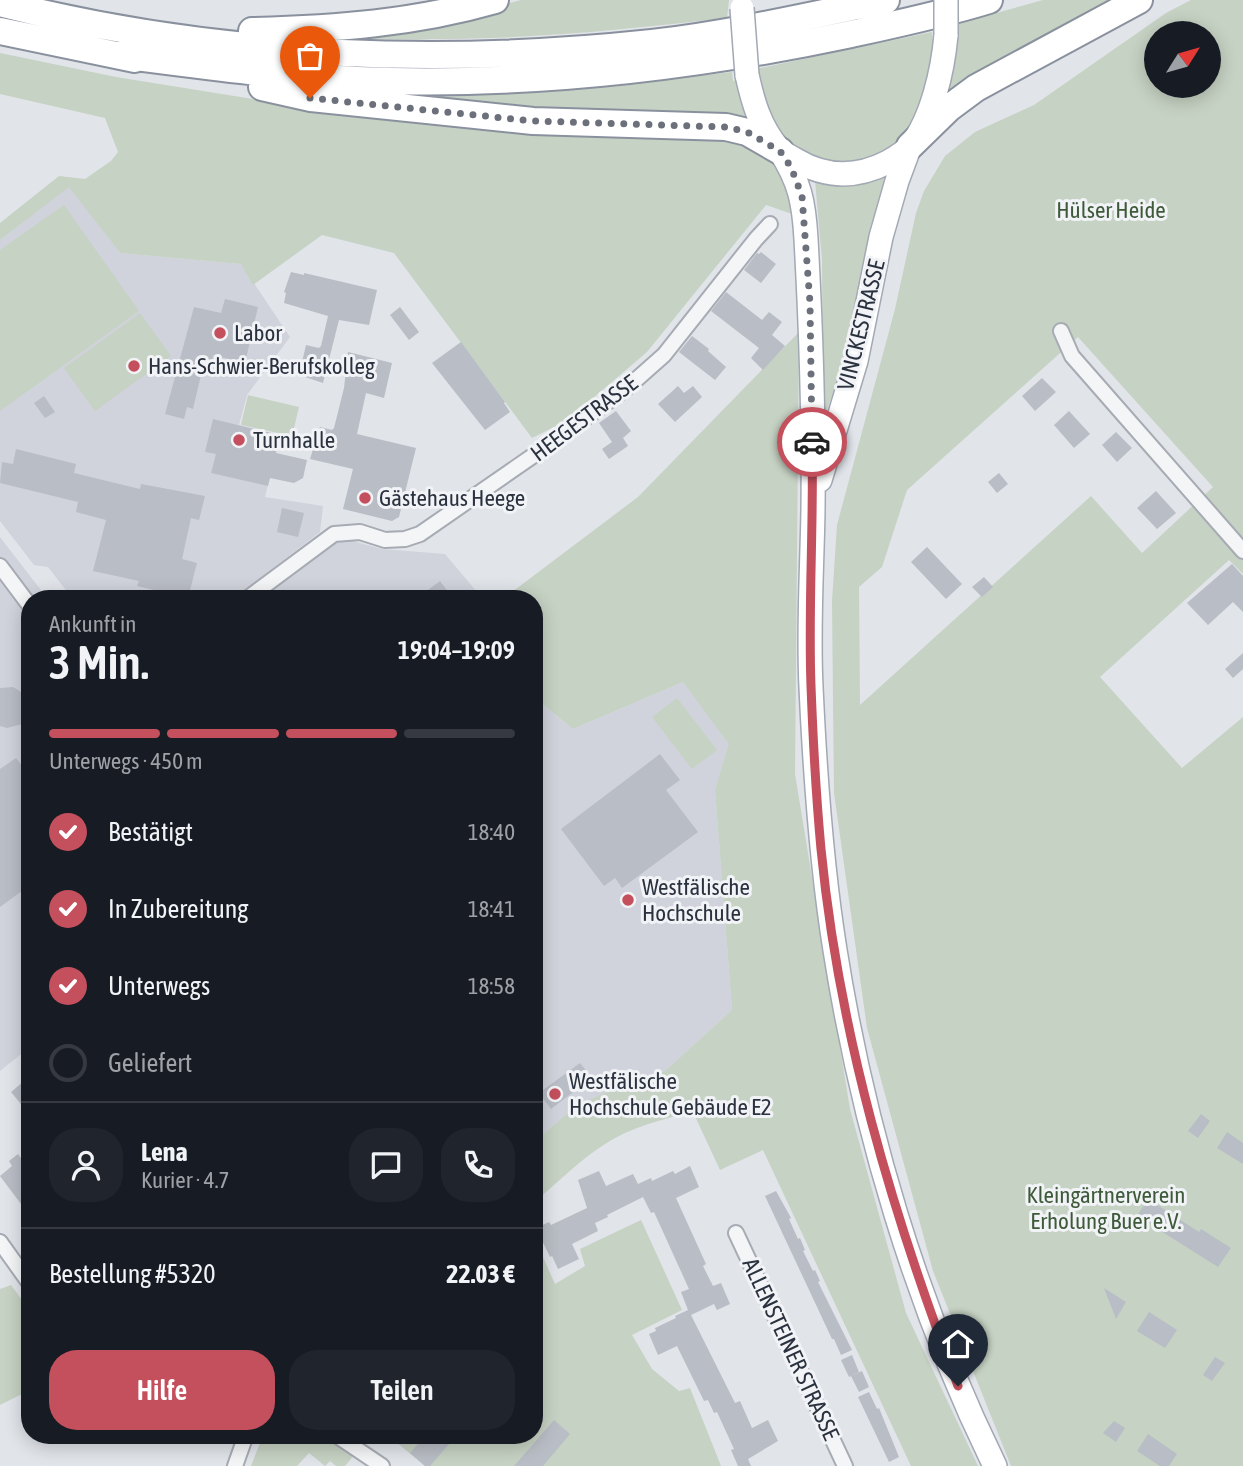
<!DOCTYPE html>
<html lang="de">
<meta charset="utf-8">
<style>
:root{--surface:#171b24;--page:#20242c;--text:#f1f3f6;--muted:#9ea1a6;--line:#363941;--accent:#c4505d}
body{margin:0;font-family:"Asap Condensed",sans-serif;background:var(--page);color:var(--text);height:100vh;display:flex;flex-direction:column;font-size:26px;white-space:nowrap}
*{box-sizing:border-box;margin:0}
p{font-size:23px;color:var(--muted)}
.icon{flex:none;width:38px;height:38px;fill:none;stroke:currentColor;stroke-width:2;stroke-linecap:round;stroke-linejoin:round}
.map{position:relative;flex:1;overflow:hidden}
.sheet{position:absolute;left:21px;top:590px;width:522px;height:854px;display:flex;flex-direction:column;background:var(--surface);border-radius:28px;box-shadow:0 4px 18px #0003}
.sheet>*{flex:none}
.needle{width:46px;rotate:53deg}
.tools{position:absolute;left:1144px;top:21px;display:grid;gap:14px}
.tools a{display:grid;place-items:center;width:77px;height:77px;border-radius:50%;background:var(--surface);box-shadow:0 4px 18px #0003;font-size:35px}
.pin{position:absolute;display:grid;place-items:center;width:60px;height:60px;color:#fff;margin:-72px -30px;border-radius:50% 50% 50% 0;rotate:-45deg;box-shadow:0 0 7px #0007}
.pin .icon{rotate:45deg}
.courier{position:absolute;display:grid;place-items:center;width:70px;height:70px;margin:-35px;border:5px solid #c4505d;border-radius:50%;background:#fff;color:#222;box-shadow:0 2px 9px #0007}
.overview em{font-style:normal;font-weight:600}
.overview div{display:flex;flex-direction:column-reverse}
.overview{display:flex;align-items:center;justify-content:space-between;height:119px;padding:0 28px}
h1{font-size:46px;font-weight:600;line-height:52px}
.bar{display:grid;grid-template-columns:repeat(4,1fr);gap:10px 7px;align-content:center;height:84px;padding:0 28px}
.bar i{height:9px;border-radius:5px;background:var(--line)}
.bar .on{background:var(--accent)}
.bar p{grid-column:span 4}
.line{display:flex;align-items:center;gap:18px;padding:0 28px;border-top:2px solid var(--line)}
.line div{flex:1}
.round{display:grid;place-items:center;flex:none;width:74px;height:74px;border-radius:28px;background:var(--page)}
ol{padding:0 28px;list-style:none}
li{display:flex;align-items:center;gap:21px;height:77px}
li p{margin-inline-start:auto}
li .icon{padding:7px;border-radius:50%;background:var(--accent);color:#fff;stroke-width:4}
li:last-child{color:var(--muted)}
li i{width:38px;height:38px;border:4px solid var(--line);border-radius:50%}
.button{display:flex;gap:14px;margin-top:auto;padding:14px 28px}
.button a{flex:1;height:80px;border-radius:28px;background:var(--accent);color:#fff;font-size:28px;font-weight:600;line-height:80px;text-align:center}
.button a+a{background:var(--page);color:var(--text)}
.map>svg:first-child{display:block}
.built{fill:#d0d3db}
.green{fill:#c6d2c3;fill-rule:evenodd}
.building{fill:#b9bdc5}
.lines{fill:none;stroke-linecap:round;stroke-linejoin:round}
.street-casing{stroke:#a7abb3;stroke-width:18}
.primary-casing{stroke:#a2a8b4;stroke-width:26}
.highway-casing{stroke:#8a919e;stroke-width:30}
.street{stroke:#f4f5f7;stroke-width:14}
.primary{stroke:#fff;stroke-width:23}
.highway{stroke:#fff;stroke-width:26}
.primary-bridge-casing{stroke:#a2a8b4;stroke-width:26;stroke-linecap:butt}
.primary-bridge{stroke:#fff;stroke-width:23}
.done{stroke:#6b707a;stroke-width:7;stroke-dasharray:0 12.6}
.route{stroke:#c4505d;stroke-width:9}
.poi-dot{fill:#c4505d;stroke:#f1f3f6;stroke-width:2.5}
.labels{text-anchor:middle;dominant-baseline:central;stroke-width:6;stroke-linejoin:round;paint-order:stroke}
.park-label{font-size:23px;fill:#3e5a39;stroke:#f1f3f6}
.street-label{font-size:23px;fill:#2b323f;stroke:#f1f3f6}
.poi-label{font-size:23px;fill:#2b323f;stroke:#f1f3f6;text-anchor:start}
</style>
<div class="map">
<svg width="1243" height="1466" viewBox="0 0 1243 1466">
<rect width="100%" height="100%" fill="#e1e4e9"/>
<path class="built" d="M69 186 120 253 241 264 290 337 247 395 239 425 280 435 265 497 323 506 320 532 234 598H72L48 567 34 565 0 521V240Z
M0 537 47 598H30V1047L0 1071Z
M345 539 382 549 445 554 482 598H258L331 542Z
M683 682 730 744 715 790 732 1010 665 1071 629 1082 595 1097 564 1116 534 1142V697L573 729Z"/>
<path class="green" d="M521 0H729L727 18C630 29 533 39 435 39 401 40 367 40 334 36L444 21Z
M1043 0H1128L945 100 957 24Z
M1191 0H1243V574L1229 560 1100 677 1182 768 1243 717V1466H1011L933 1271 867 1028 834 793 832 601 837 525 895 309 916 213 924 191 945 156 975 132 1034 105 1166 13ZM1157 33H1209V86H1157ZM1078 337 1213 487 1142 553 1091 496 860 705 859 587 882 567 907 490Z
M932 32C937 87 916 152 856 162 839 165 825 164 809 156 795 148 779 141 772 126 764 109 761 87 756 69Z
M0 53 116 77 359 116 741 139 785 170 798 216 766 205 647 352 566 421 532 438 394 253 322 235 253 285 241 264 120 253 69 187 0 240V223L59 176 85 179 111 161 118 152 105 118 0 94Z
M732 72 733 81 736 80 743 107 750 124 601 116 366 93 470 94 621 85Z
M888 172 870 229 857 307 843 364 826 412H823L822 260 815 180Z
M64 205 139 311 0 411V250Z
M140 313 171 356 95 411 64 368Z
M799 332 795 774 850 1109 906 1313 978 1466H911L763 1150 720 1170 693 1112C663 1119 631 1127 605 1144 580 1160 559 1181 537 1200L534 1197V1142L564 1116 595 1097 629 1082 665 1071 732 1010 715 790 729 744 683 682 573 729 534 697V598H504L638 497Z
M248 395 299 407 292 436 241 425Z
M677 698 717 750 692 769 652 717Z
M641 1220 682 1310 632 1335 652 1369 679 1391 690 1388 721 1466H425L390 1437 534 1435V1228L538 1246 555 1284 585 1266 580 1249Z
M11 1285 30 1311V1390L0 1405V1289Z
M263 1435H323L355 1454 345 1466H336L330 1461 325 1466 309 1453 297 1466H251Z"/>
<path class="building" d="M761 252 776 264 761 283 744 270 757 253 759 254Z
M291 272 304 275V273L377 290 369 325 339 320 323 383 299 375 306 345 319 348 321 346 328 316 284 303 286 293 284 292Z
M726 292 762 320 769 312 782 322 772 335 785 346 763 370 751 358 759 348 711 311Z
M225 299 258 307 245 363 213 355 212 360 205 358 193 409 187 407 184 419 165 414 194 307 221 313Z
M400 307 419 332 409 340 390 315Z
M692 336 709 349 708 351 726 367 715 380 679 352Z
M461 342 505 402 504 403 510 412 485 430 432 363Z
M348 352 392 363 384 398 366 393 357 434 416 448 399 517 392 521 343 509 353 469 310 459 320 427 332 430 334 428 344 388Z
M1042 378 1056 392 1035 411 1022 396Z
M678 386 684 393 693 386 702 397 675 422 658 404Z
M44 396 55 412 45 418 34 403Z
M616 411 631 431 623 438 628 446 609 459 602 449 612 442 599 423Z
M1069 411 1090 434 1074 448 1054 425Z
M213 419 271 433 268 446 277 449 276 453 307 460 303 478 294 483 270 478 268 486 211 473 216 454 205 452Z
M1116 432 1132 448 1117 462 1102 445Z
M16 449 76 464 74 473 140 489 141 484 205 496 199 520 191 518 182 559 197 563 188 598 137 586 139 581 93 571 106 520 76 512 78 502 0 483 2 462 13 464Z
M999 473 1008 484 997 493 988 482Z
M1156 491 1176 513 1157 529 1137 508Z
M282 508 304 513 298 537 277 532Z
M927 547 962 584 946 599 911 562Z
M1232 564 1243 576V612L1233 602 1208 625 1187 603Z
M984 577 993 587 982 597 972 587Z
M440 581 453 598H417Z
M1243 653V669L1233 678 1225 669Z
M13 687 26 695 30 702V712L22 724 7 728 0 726V688Z
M660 754 680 780 666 790 698 832 622 888 615 878 604 886 561 829Z
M16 758 30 776V788L25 791 30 797V885L0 907V769Z
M580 1063 592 1078 551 1109 539 1093Z
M30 1076V1115L11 1092Z
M1201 1114 1210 1121 1198 1138 1188 1131Z
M1227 1132 1243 1143V1164L1217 1148Z
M18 1154 30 1171V1216L0 1176 12 1166 9 1161Z
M690 1166 699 1187 676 1198 706 1264 703 1266 713 1286 721 1283 730 1304 717 1310 714 1304 691 1315 735 1403 740 1401 752 1428 768 1420 778 1441 748 1459 751 1466H738L731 1450 734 1449 717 1412 714 1413 708 1400 704 1401 677 1346 658 1355 649 1334 656 1331 655 1328 676 1318 675 1316 688 1310 681 1292 689 1289 654 1212 651 1213 643 1197 607 1215 608 1217 595 1223 598 1231 572 1244 579 1259 558 1269 552 1256 550 1257 536 1228 549 1222 551 1225 587 1208 578 1180 599 1171 606 1186 633 1174 638 1184 651 1178 652 1181 673 1171 675 1174Z
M776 1191 791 1218 789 1219 798 1239 800 1238 805 1250 803 1251 813 1271 815 1270 820 1281 818 1282 852 1350 841 1355 834 1339H832L765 1196Z
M1148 1199 1199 1232 1201 1229 1231 1248 1218 1267 1137 1216Z
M1104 1288 1126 1302 1116 1319Z
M1149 1312 1177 1330 1165 1348 1137 1331Z
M852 1355 859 1372 849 1377 841 1360Z
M1215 1357 1225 1363 1212 1381 1203 1375Z
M862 1371 869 1387 859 1392 851 1376Z
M869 1392 877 1409 879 1408 899 1457 889 1462 858 1397Z
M554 1420 570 1434 543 1466H514Z
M1114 1421 1125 1428 1116 1442 1103 1433Z
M1148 1434 1177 1454 1169 1466H1160L1137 1451Z
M426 1435H457L430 1466H425L410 1453Z"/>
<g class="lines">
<defs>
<path id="street" d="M1061 331 1072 356 1243 551
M0 566 30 606
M248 598 334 534 360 532 385 540 405 539 420 534 550 444 629 386 664 355 756 239 770 224
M736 1233 845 1466
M0 1242 30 1284
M336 1435 382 1466
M235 1466 246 1435"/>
<path id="primary" d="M747 75C753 102 760 127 778 148 783 153 790 157 796 160 826 178 857 178 888 162 895 158 904 153 910 146 932 120 943 69 946 35
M780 151C800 182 804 203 806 239 811 329 814 420 813 510 812 569 808 628 811 687 815 774 821 863 835 950 863 1127 916 1305 995 1466
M820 480 856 361 881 237 897 181 910 146"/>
<path id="highway" d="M0 3C212 57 435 66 652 43 730 34 808 16 886 0
M0 31 135 59
M252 31C335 29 415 23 495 0
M120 55C198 65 277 76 356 80 520 87 691 68 851 34 897 24 944 14 989 0
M262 87 311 98 533 121 726 127 747 132 780 151
M910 146 949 108 976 88 1139 0"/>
</defs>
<use href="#street" class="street-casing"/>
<use href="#primary" class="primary-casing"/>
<use href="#highway" class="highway-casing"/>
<use href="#street" class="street"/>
<use href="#primary" class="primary"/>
<use href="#highway" class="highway"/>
<defs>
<path id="primary-bridge" d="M742 8 747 75
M946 35V0"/>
</defs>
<use href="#primary-bridge" class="primary-bridge-casing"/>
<use href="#primary-bridge" class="primary-bridge"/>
</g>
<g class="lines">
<path class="done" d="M310 98 533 121 726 127 747 132 780 151 791 167 802 196 810 303 812 442"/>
<path class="route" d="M812 442C814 523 808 605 811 686 813 740 816 795 821 849 839 1034 892 1213 958 1386"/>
</g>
<g class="poi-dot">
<circle cx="220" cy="333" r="7"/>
<circle cx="134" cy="366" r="7"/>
<circle cx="239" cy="440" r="7"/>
<circle cx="365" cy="498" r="7"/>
<circle cx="628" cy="900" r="7"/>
<circle cx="555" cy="1094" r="7"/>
</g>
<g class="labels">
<g class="park-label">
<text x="1111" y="210">Hülser Heide</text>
<text x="1106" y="1195">Kleingärtnerverein<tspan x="1106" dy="26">Erholung Buer e.V.</tspan></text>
</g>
<g class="street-label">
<text transform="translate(861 325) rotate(-76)">VINCKESTRASSE</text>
<text transform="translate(584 418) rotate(-37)">HEEGESTRASSE</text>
<text transform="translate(791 1349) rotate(65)">ALLENSTEINER STRASSE</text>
</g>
<g class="poi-label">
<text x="234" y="333">Labor</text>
<text x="148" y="366">Hans-Schwier-Berufskolleg</text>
<text x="253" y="440">Turnhalle</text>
<text x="379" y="498">Gästehaus Heege</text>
<text x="642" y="887">Westfälische<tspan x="642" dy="26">Hochschule</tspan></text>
<text x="569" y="1081">Westfälische<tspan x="569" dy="26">Hochschule Gebäude E2</tspan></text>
</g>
</g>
</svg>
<div class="tools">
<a><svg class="needle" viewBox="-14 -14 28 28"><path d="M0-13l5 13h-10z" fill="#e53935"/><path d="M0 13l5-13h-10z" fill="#9ea1a6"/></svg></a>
</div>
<div class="pin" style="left:310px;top:98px;background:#ea580c"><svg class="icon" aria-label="bag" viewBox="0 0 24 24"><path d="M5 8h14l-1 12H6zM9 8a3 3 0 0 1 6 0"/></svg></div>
<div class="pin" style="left:958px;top:1386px;background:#1f2937"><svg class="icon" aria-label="home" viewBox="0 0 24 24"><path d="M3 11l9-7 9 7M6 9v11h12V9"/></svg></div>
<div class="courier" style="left:812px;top:442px"><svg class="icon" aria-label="car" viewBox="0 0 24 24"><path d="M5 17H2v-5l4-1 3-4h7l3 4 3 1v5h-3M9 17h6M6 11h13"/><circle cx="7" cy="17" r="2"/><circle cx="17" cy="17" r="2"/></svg></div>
<section class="sheet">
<div class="overview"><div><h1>3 Min.</h1><p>Ankunft in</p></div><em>19:04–19:09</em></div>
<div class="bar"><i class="on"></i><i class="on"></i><i class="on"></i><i></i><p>Unterwegs · 450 m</p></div>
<ol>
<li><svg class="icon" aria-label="check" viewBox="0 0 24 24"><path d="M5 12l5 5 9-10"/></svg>Bestätigt<p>18:40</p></li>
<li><svg class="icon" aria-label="check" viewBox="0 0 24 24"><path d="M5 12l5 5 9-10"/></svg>In Zubereitung<p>18:41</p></li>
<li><svg class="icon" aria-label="check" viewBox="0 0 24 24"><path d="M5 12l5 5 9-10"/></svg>Unterwegs<p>18:58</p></li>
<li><i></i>Geliefert</li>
</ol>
<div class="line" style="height:126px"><a class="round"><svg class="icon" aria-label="person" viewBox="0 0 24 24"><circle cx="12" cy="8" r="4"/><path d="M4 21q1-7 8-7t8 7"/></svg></a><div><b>Lena</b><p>Kurier · 4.7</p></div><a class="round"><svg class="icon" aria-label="chat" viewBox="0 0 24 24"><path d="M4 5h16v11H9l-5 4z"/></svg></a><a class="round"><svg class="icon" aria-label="phone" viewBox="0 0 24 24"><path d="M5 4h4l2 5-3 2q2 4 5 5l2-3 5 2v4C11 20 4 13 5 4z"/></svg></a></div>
<div class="line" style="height:91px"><div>Bestellung #5320</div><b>22.03 €</b></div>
<div class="button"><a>Hilfe</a><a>Teilen</a></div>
</section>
</div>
